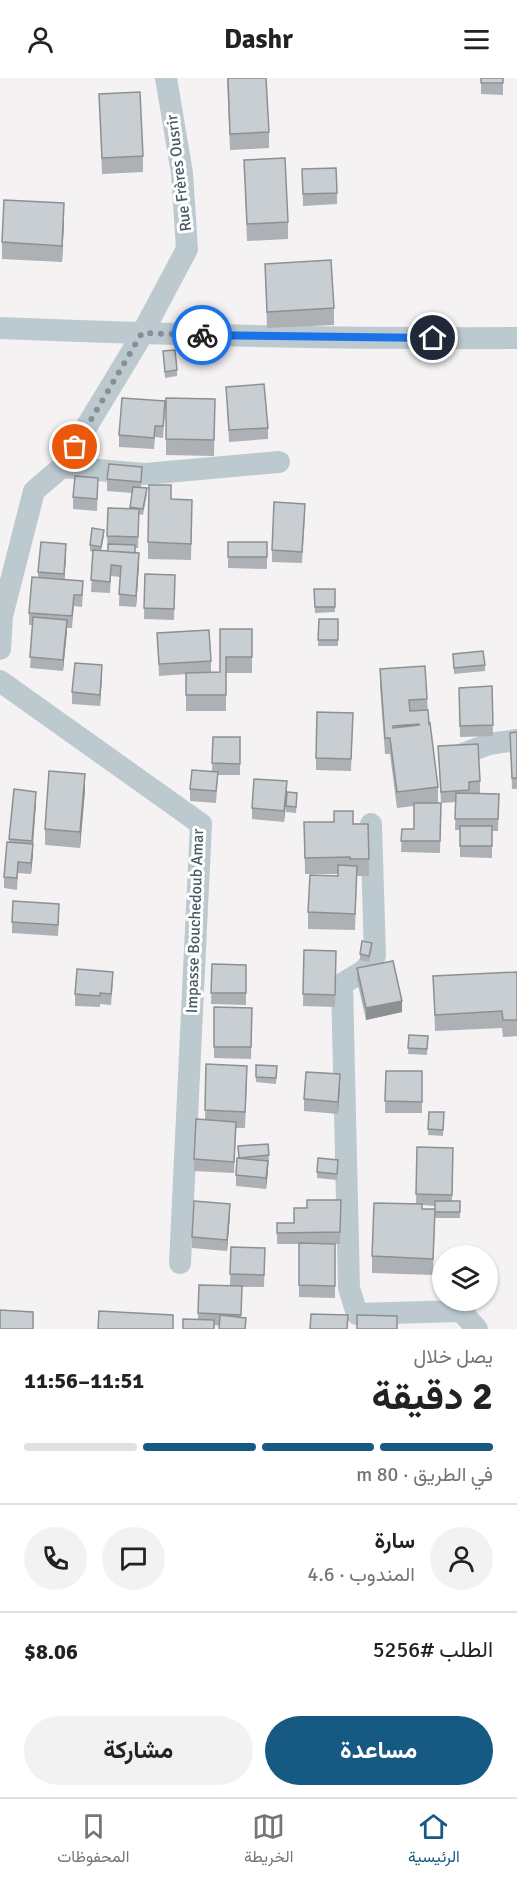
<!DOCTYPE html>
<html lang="ar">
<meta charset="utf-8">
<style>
:root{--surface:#fff;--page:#f2f2f2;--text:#222;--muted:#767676;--line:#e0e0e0;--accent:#165983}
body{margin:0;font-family:Signika,Vazirmatn,sans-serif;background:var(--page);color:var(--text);direction:rtl;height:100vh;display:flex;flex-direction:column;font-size:22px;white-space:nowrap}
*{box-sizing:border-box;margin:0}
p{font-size:20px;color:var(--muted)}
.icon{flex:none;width:33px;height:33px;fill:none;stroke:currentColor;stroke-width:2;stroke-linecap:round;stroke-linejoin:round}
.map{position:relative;height:1251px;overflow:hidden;direction:ltr}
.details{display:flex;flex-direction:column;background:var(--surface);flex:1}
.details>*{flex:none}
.fabs{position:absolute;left:432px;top:1167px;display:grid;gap:12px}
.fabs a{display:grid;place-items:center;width:66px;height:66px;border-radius:50%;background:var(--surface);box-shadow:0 2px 4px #0004;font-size:30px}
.pin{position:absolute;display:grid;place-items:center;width:51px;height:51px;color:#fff;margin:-26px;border:3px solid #fff;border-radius:50%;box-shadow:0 2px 6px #0007}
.courier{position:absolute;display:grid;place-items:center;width:60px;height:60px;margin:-30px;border:4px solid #1a73e8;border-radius:50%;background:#fff;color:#222;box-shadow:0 2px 8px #0007}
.overview em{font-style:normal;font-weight:700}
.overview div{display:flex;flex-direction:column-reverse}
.overview{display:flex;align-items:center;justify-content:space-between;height:102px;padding:0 24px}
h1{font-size:39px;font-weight:700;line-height:45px}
.bar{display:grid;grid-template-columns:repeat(4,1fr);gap:9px 6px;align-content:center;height:72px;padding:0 24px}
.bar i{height:8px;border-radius:4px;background:var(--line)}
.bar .on{background:var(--accent)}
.bar p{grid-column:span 4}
.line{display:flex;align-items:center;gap:15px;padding:0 24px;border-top:2px solid var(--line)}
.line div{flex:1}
.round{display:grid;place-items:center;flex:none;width:63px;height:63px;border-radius:32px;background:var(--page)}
.action{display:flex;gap:12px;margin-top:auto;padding:12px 24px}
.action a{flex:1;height:69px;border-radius:36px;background:var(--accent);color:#fff;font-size:24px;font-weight:700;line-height:69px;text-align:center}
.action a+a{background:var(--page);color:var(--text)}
header{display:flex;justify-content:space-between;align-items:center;height:78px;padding:0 24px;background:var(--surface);font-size:27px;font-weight:700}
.dock{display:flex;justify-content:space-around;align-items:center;height:84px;border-top:2px solid var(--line);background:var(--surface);font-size:16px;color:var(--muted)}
.dock a{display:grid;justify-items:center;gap:3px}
.dock .on{color:var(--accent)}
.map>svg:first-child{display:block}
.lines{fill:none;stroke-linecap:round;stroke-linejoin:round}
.minor{stroke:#bccad0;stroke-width:22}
.wall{fill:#adb1b5;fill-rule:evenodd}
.shaded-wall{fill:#8d9093}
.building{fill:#c9ced2;stroke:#8d9093;stroke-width:1.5;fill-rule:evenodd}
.done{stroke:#858f95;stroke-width:6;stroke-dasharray:0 10.8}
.route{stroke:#1a73e8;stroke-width:8}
.labels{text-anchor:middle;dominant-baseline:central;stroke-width:6;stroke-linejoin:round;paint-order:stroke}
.street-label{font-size:16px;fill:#485a62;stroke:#fff}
</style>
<header><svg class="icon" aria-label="menu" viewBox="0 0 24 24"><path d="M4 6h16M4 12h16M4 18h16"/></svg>Dashr<svg class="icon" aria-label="person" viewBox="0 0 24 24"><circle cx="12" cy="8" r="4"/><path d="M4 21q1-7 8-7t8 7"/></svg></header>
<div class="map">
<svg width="517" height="1251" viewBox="0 0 517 1251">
<rect width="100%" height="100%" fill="#f5f2f3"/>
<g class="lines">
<path class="minor" d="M0 250C172 257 345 261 517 260
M62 389 145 396 279 384
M0 571 2 538 34 413 62 389 136 267 187 171 182 95 166 0
M0 603 201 746 180 1185
M457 678 489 666 517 662
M371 746 375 878 365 892 342 906 349 1210 357 1236 461 1233 477 1251"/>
</g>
<path class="wall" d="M227 0 269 54V70L230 72Z
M481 0H503V17L481 16Z
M99 16 143 78V94L102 96Z
M244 82 288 144V161L247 163Z
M302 91 337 115V126L303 128Z
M64 142 62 184 2 181V164Z
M265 186 334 230V247L267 250Z
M163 273 177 292V298L165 300Z
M226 309 268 350V361L229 364Z
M166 320 215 321 214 378 166 377Z
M165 335 163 360 155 359 154 371 119 369V357Z
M107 401H142L141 410 147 416 143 437 139 436 138 470H135V475L139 487 136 529 119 528 120 499 111 498 110 515 91 514 93 474 90 473V467L104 458 101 473H108L107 458 130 431 132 415 107 413Z
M98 411 97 433 73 431V419Z
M171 421 192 438 191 482 148 481V464Z
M305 437 302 485 272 484V472Z
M228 464H267V491L228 490Z
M66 478 64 502 83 515 82 529 74 528 72 550H67L63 593 30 590 33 547H29V535L38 500V494Z
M145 496 175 497 174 542 144 541Z
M314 511H335V534L315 535Z
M319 541H338V568H318Z
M220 551H252V595H226V633H186V596L159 598 157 555 211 583V594H220Z
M453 576 485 587V593L454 596Z
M380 591 427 621 429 646 438 709V725H441L440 775 401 774 402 751H414V728L397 730 390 676H385L380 608ZM410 646H419V647L410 648Z
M102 598 100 628 72 626V614Z
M492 608 493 658 460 659 459 610Z
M353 646 351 693 316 692V680Z
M517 654V711H512L510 655Z
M213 659H240V697H218L216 725 190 723V711L212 694Z
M438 668 480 703V715H473L499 716 498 753H492V780L460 779V752H455L456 724 441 725Z
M14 711 36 725 31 796 18 795 17 812 4 810V799L9 764Z
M85 712 80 770 45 767V751Z
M287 715 284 744 252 741V730Z
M297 721 296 735 286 734V728Z
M304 744 368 746 369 798H357L355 852 308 851V834L338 798V796H305Z
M59 838 58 858 12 855V844Z
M372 871 369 884 360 882V876Z
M304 872 336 873 335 929 303 928Z
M212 886 246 887V927L211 926Z
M357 890 402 934 366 942 357 902Z
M517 894V958L503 959 502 950 435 953 433 898Z
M113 905 111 927 100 926V929L75 928V916Z
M214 929 252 930 251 981 214 980Z
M409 957 428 958 427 977 408 976Z
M206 986 247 1004 245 1050H236L234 1095 194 1093V1081L205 1042Z
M277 988 276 1006 256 1004V999Z
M386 993H422V1035H385Z
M340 1008 338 1036 304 1033V1021Z
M429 1034H444L443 1058 428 1057Z
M268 1066 269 1083 266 1111 236 1108V1097L238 1080Z
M417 1069 453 1070 452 1123H460V1140H435L433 1197 372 1195V1178L416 1126ZM422 1127 435 1128V1131H422Z
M338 1088 337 1102 317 1100V1094Z
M341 1122 340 1166H335V1220L299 1219V1166H277V1145H294L307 1130Z
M230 1137 227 1173 192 1170V1159Z
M231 1169 265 1170 264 1209 230 1208Z
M199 1207 242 1208 241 1239 246 1251 214 1247 198 1242Z"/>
<path class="shaded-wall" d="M64 125V142L62 184V168Z
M66 466V478L64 508V496Z
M139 475V487L136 529V518Z
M67 542V554L63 593V582Z
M102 587V598L100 628V617Z
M85 696V712L80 770V754Z
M287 703V715L284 744V733Z
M36 714V725L32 775V763Z
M33 766V778L31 796V785Z
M402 923V934L366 942V930Z
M340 996V1008L338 1036V1024Z
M268 1083V1094L266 1111V1100Z
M230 1126V1137L227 1173V1162Z"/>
<path class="building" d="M228 0H266L269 54 230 56Z
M481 0H503V5H481Z
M140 14 143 78 102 80 99 16Z
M285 80 288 144 247 146 244 82Z
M336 90 337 115 303 116 302 91Z
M4 122 64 125 62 168 2 164Z
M331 182 334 230 267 234 265 186Z
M175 272 177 292 165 294 163 273Z
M264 306 268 350 229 352 226 309Z
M122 320 165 323 163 348H155L154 360 119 357Z
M166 320 215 321 214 362 166 361Z
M109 386 142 389 141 404 107 401Z
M75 398 98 400 97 421 73 419Z
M149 407H171V421L192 422 191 466 148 464Z
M133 409 147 410 143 431 130 429Z
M274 424 305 426 302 474 272 472Z
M108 430 139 431 138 459 107 458Z
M92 450 104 452 101 469 90 467Z
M41 464 66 466 64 496 38 494Z
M228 464H267V479H228Z
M108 466 135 467V475L108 473Z
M93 472 139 475 136 518 119 516 121 488 111 487 110 504 91 502Z
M145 496 175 497 174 531 144 530Z
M32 499 83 503 82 517H74L72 538 29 535Z
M314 511H335V529H315Z
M33 539 67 542 63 582 30 579Z
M319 541H338V562H318Z
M220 551H252V579H226V617H186V595L220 594Z
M209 552 211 583 159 586 157 555Z
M483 573 485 587 454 590 453 576Z
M75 585 102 587 100 617 72 614Z
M425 588 427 621 409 622 410 633 428 632 429 646 430 645 438 709 397 714 390 660H385L380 591ZM419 646V647L393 650V648Z
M492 608 493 647 460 648 459 610Z
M317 634 353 635 351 681 316 680Z
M517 654V700H512L510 655Z
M213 659H240V686L212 685Z
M478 666 480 703 469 704V712L441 714 438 668Z
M192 692 218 694 216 713 190 711Z
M49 693 85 696 80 754 45 751Z
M254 701 287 703 284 733 252 730Z
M14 711 36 714 32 763 9 761Z
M287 714 297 715 296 729 286 728Z
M456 715 499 716 498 741H455Z
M414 725H441L440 763H401L402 751H414Z
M334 733H353V746H368L369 781H350V779L305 780 304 744H334Z
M460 748H492V768H460Z
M7 764 33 766 31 785 18 784 17 800 4 799Z
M338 787 357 788 355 836 308 834 310 797 338 798Z
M13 823 59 826 58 847 12 844Z
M362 863 372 865 369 878 360 876Z
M304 872 336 873 335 917 303 916Z
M393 883 402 923 366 930 357 890Z
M212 886 246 887V915H211Z
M77 891 113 894 111 916 100 915V918L75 916Z
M517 894V942H503L502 933 435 937 433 898Z
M214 929 252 930 251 969H214Z
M409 957 428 958 427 971 408 970Z
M206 986 247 988 245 1034 205 1032Z
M256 987 277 988 276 1000 256 999Z
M386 993H422V1024L385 1023Z
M306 994 340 996 338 1024 304 1021Z
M429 1034H444L443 1052 428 1051Z
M196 1041 236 1044 234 1084 194 1081Z
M268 1066 269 1077 239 1080 238 1068Z
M417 1069 453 1070 452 1117 416 1116Z
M237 1080 268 1083 266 1100 236 1097Z
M318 1080 338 1082 337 1096 317 1094Z
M307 1122H341L340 1154 277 1155V1145H294V1130H307Z
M194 1123 230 1126 227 1162 192 1159Z
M435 1123H460V1134H435Z
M374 1125 422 1126V1131H435L433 1181 372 1178Z
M299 1165 335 1166V1208L299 1207Z
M231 1169 265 1170 264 1197 230 1196Z
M199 1207 242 1208 241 1237 198 1235Z
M0 1232 33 1234V1251H0Z
M99 1233 173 1237V1251H98Z
M311 1236 348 1237 347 1251H310Z
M220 1237 246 1240 245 1251H219Z
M357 1237 397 1238V1251H357Z
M183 1241 214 1242V1251H183Z"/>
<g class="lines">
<path class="done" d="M75 369 142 255 202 257"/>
<path class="route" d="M202 257 433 260"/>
</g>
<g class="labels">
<g class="street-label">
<text transform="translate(179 95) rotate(-97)">Rue Frères Ousrir</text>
<text transform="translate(195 843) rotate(-88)">Impasse Bouchedoub Amar</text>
</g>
</g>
</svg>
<div class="fabs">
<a><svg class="icon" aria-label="layers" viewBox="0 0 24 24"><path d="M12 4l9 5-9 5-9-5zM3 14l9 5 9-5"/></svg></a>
</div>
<div class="pin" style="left:75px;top:369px;background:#ea580c"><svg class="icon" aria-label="bag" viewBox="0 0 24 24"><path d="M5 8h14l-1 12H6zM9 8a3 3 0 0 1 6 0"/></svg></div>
<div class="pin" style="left:433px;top:260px;background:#1f2937"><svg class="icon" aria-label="home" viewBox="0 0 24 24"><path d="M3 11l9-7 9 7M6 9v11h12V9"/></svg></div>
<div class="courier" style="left:202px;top:257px"><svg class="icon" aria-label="bike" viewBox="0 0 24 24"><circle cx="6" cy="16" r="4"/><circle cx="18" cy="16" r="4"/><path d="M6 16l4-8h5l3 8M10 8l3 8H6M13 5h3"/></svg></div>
</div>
<section class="details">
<div class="overview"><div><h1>2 دقيقة</h1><p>يصل خلال</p></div><em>11:51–11:56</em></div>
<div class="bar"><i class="on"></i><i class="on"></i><i class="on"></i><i></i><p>في الطريق · 80 m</p></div>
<div class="line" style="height:108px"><a class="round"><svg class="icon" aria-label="person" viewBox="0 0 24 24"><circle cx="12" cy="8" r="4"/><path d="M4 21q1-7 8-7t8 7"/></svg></a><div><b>سارة</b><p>المندوب · 4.6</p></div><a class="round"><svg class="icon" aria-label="chat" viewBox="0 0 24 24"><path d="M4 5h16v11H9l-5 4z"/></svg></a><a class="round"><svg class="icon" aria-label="phone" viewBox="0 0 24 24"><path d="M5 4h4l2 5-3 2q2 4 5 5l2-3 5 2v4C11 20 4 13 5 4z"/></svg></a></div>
<div class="line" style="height:78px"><div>الطلب #5256</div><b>$8.06</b></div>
<div class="action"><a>مساعدة</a><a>مشاركة</a></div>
</section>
<nav class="dock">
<a class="on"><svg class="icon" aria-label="home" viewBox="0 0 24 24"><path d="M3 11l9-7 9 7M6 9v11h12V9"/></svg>الرئيسية</a>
<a><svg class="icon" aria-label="map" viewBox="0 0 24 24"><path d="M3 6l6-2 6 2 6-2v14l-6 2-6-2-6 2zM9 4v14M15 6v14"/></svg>الخريطة</a>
<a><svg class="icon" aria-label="saved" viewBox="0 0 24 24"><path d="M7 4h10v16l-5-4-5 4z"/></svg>المحفوظات</a>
</nav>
